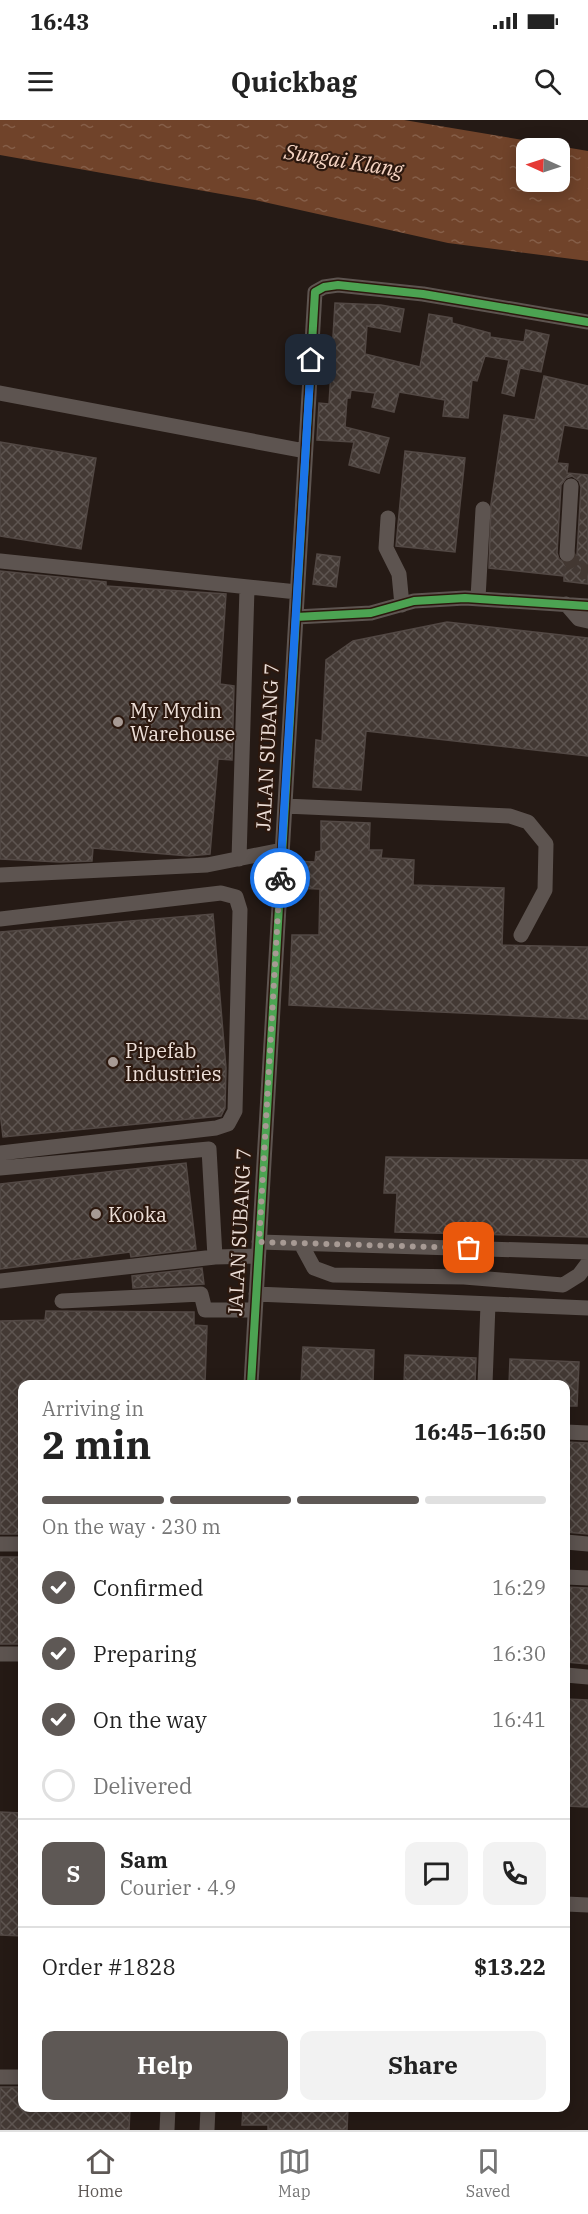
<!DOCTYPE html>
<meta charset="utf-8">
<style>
:root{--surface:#fff;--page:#f2f2f2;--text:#222;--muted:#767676;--line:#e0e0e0;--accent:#5e5855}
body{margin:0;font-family:"IBM Plex Serif",serif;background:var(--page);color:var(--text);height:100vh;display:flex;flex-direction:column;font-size:22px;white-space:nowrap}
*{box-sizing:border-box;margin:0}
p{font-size:20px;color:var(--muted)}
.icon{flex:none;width:33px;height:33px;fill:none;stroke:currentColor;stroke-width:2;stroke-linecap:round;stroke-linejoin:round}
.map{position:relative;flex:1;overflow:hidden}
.panel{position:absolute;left:18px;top:1260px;width:552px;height:732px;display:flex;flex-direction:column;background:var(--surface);border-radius:12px;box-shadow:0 3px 15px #0003}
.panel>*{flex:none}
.needle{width:39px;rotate:273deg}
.buttons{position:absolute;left:516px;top:18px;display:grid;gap:12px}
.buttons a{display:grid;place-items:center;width:54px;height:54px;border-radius:12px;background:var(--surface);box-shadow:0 3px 15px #0003;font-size:30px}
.pin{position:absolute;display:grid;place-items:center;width:51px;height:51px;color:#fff;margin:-26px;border-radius:12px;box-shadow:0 3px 9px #0006}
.courier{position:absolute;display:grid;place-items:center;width:60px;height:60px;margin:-30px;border:4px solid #1a73e8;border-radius:50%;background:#fff;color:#222;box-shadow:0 2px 8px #0007}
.head em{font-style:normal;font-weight:700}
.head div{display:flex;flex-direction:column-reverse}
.head{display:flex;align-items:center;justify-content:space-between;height:102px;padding:0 24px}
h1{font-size:39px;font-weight:700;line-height:45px}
.bar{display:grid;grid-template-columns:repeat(4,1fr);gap:9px 6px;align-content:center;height:72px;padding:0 24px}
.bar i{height:8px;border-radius:4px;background:var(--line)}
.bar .on{background:var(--accent)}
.bar p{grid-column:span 4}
.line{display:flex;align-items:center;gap:15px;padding:0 24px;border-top:2px solid var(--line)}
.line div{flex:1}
.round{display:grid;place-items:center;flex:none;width:63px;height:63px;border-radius:12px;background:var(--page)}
ol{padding:0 24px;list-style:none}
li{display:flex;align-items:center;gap:18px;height:66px}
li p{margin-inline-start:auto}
li .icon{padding:6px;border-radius:50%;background:var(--accent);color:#fff;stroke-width:4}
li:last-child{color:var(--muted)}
li i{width:33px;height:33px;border:3px solid var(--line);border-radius:50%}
.action{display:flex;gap:12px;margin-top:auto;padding:12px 24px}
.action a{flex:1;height:69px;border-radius:12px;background:var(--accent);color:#fff;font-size:24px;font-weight:700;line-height:69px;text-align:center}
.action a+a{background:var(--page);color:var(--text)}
.status{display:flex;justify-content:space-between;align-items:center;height:42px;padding:0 30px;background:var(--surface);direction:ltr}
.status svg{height:16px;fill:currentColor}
header{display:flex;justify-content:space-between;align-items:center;height:78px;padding:0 24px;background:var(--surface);font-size:27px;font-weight:700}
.dock{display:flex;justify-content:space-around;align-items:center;height:84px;border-top:2px solid var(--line);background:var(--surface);font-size:16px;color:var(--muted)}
.dock a{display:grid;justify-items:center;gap:3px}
.dock .on{color:var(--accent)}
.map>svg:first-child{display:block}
.water{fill:url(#water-ripples);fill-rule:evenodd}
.building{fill:url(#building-cross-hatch);stroke:#524844;stroke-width:1.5;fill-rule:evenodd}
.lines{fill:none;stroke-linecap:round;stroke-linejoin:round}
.minor-tunnel{stroke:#433832;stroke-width:15;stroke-dasharray:15 8;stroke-linecap:butt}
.minor{stroke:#5d5450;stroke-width:15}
.cycleway-casing{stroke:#2c180e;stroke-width:11}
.cycleway{stroke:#4ca352;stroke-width:8}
.done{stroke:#a79a94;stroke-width:6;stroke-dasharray:0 10.8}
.route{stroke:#1a73e8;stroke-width:8}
.poi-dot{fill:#a79a94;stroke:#2c180e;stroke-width:2}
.labels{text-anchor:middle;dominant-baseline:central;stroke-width:4.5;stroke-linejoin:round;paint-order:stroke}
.poi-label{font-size:20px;fill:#eddfd8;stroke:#2c180e;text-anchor:start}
.street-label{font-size:20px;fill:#eddfd8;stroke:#2c180e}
.water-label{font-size:21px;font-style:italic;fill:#f5d4c3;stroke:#2c180e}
</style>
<div class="status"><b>16:43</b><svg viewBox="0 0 49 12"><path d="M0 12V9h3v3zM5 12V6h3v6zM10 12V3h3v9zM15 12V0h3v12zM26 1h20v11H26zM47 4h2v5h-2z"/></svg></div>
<header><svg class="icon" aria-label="menu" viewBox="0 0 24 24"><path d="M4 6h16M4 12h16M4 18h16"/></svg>Quickbag<svg class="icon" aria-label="search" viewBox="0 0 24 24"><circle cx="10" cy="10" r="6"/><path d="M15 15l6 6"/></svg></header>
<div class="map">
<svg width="588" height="2010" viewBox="0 0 588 2010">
<defs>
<pattern id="water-ripples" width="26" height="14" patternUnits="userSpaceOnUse" patternTransform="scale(1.5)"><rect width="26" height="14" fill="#70432a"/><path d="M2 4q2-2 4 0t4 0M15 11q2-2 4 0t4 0" fill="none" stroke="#855e48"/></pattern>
<pattern id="building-cross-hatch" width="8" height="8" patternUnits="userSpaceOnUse" patternTransform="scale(1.5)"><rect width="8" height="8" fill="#433934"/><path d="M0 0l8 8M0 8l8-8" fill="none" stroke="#5e5551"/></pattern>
</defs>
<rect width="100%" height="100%" fill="#251a15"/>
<path class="water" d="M0 0H404L588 31V141L448 123 255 80 0 35ZM526 28H560V62H526Z"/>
<path class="building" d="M335 183 381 185 404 189 400 212 367 206 365 234 420 247 429 194 452 198V203L490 213V217L524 222 526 210 549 215 541 252 520 248 514 276 502 273 509 240 485 236 477 261 472 260 468 298 443 296 445 280 399 272 394 292 372 287 375 273 351 270 350 278H347L345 307 389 318 379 353 349 345 354 322 317 320 319 283 329 284Z
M544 256 588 266V309L564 305 557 343 568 344 567 353 588 355V464L564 461V456L489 448 491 384 504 295 535 300ZM572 356 579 361 581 367 577 435 572 442 566 444 559 439 557 433 561 365 566 358Z
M0 322 96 338 81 429 0 416Z
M405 331 465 338 455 432 396 426Z
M317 434 340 437 336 467 313 464Z
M0 451 106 462V466L226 474 220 564 234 566 232 640 218 639 210 734 189 736 93 728 92 741 60 742 0 739Z
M447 502 588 518V636L366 611 361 670 313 667 316 620 322 621 326 540 353 521Z
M321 701 370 703 369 730H382L381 738 414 740 413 765 504 768 502 825 588 827V899L289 885 292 815H319L320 769 290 768 291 741 315 742 316 732 321 731Z
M213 794 226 948 225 988 221 996 3 1017 0 992V812Z
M386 1037 588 1040V1117L395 1112 397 1073H384Z
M186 1043 196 1129 131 1137 130 1132 0 1149V1064Z
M202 1148 204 1164 133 1168 132 1156Z
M46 1191 194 1192V1205L207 1206 205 1264H22V1414H0V1201L45 1200Z
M303 1227 374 1230 373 1264H301Z
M405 1235 476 1238 475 1264H404Z
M510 1239 579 1242 577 1286H566V1264H509Z
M566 1322 588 1323V1414L566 1412Z
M0 1437H22V1524H0Z
M566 1467 588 1468V1544L566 1542Z
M566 1579 588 1580V1687L566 1686Z
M0 1692 22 1693V1816L0 1815Z
M0 1967H22V1988H130L129 2010H0Z
M243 1988H348L347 2010H268V2005H242Z"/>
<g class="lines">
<path class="minor-tunnel" d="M567 434 576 450 588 452"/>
<path class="minor" d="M0 273 305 331
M388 398 386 428 399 454 402 485
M567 434 571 366
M0 441 297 472
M478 478 483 389
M566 484 579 499 588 501
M296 497 371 493 414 481 465 478 588 486
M285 686 510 696 528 702 546 724 545 770 521 815
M239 739 247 468
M0 755 207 745 282 730
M0 799 221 773 236 777 240 790 235 991 228 1004 216 1008 0 1033
M0 1048 209 1029 215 1137
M259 1122 588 1132
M301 1124 314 1148 333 1155 464 1157 563 1165 579 1155 588 1143
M0 1161 215 1137 258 1136
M256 1174 588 1188
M62 1181 201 1174 205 1190H255
M251 1264 315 172 324 167 338 165 423 174 588 202
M485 1264 488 1184
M566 1312 588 1313
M566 1422 588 1424
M0 1424H22
M566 1457 588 1458
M0 1534H22
M566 1555 588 1557
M566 1784 588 1785
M0 1957H22
M167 2010 168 1988
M207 2010 208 1988"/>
<defs>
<path id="cycleway" d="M296 497 371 493 414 481 465 478 588 486
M251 1264 315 172 324 167 338 165 423 174 588 202"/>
</defs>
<use href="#cycleway" class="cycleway-casing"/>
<use href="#cycleway" class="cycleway"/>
</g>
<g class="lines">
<path class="done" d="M280 758 259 1122 469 1128"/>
<path class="route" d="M280 758 311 240"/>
</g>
<g class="poi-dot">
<circle cx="118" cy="602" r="6"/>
<circle cx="113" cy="942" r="6"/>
<circle cx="96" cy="1094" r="6"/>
</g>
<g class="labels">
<g class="poi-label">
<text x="130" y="590">My Mydin<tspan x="130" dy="23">Warehouse</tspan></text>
<text x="125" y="930">Pipefab<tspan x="125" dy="23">Industries</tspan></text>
<text x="108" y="1094">Kooka</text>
</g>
<g class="street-label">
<text transform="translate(267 627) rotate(-87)">JALAN SUBANG 7</text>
<text transform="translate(239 1112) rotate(-87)">JALAN SUBANG 7</text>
</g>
<g class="water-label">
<text transform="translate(344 40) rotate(9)">Sungai Klang</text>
</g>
</g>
</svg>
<div class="buttons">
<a><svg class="needle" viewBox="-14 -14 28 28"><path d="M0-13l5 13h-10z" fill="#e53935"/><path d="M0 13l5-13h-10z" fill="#767676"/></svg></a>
</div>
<div class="pin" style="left:469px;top:1128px;background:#ea580c"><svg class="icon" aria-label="bag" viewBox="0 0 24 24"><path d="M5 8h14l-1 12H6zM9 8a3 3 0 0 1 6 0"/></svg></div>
<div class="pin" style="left:311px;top:240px;background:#1f2937"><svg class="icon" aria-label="home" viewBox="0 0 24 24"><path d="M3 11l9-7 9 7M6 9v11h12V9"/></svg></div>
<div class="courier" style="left:280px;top:758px"><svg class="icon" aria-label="bike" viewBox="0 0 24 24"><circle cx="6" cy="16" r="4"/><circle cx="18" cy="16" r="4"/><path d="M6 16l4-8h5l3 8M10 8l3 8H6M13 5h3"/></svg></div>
<section class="panel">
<div class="head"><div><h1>2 min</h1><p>Arriving in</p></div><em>16:45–16:50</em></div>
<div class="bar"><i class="on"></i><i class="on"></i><i class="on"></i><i></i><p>On the way · 230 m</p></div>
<ol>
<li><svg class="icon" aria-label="check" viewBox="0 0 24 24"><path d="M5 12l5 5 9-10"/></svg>Confirmed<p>16:29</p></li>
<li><svg class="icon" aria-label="check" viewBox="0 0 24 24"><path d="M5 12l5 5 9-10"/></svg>Preparing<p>16:30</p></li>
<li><svg class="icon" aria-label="check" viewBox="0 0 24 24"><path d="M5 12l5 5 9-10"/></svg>On the way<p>16:41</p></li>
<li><i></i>Delivered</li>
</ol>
<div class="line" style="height:108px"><b class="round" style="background:var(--accent);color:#fff">S</b><div><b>Sam</b><p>Courier · 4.9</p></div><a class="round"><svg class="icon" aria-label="chat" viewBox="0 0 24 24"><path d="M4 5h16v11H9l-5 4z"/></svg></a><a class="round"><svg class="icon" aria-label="phone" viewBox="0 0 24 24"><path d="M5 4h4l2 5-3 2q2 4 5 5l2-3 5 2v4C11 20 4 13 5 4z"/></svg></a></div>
<div class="line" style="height:78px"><div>Order #1828</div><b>$13.22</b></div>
<div class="action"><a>Help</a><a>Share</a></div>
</section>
</div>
<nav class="dock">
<a class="on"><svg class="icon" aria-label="home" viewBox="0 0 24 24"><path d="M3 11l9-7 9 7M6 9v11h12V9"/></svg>Home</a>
<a><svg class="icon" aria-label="map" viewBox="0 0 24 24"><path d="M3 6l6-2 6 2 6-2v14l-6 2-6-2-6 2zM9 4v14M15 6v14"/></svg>Map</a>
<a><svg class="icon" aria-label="saved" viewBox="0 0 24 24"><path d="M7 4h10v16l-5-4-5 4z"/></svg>Saved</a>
</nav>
